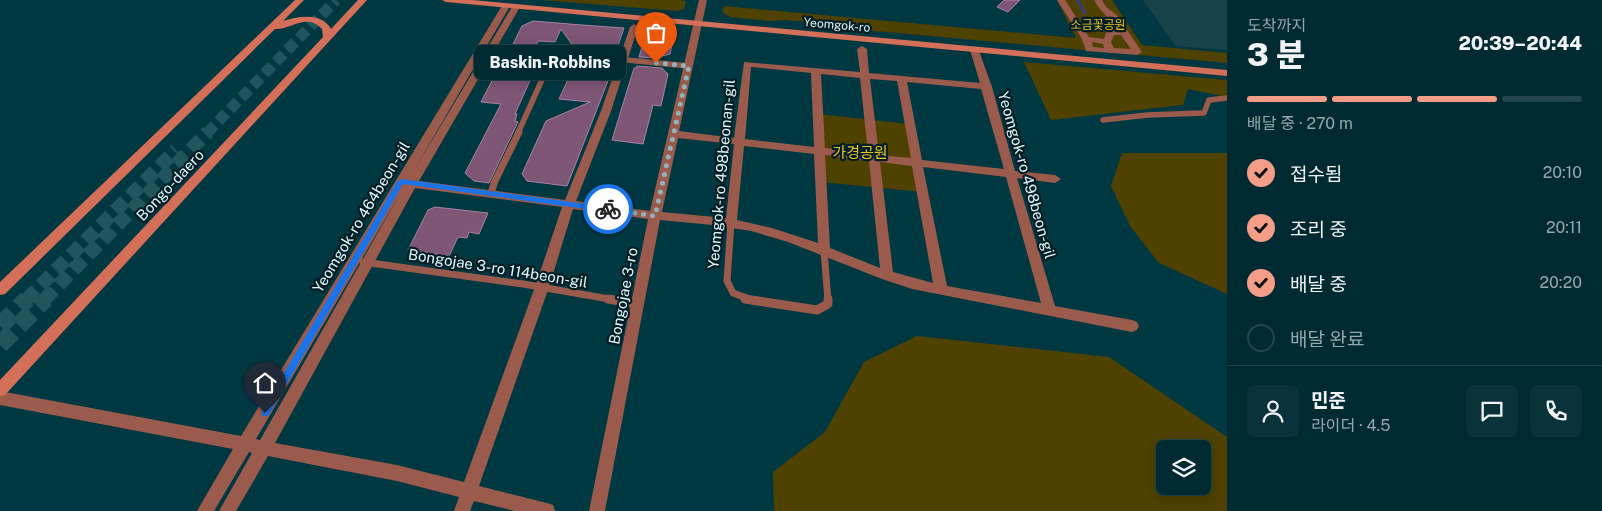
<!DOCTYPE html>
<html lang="ko">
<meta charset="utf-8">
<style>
:root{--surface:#002a32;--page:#0a323a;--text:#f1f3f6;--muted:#95a7ac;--line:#22464d;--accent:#f49e89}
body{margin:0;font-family:"Public Sans","Noto Sans KR",sans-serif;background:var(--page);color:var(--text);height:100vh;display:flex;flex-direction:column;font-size:19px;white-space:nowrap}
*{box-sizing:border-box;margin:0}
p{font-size:16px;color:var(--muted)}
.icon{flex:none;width:28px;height:28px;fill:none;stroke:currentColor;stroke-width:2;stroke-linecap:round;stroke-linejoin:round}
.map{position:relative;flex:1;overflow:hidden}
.details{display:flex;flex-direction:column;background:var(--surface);width:375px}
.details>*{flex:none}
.fabs{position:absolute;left:1156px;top:440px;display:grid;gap:10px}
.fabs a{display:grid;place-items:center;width:55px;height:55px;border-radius:8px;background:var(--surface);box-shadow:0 2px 12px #0003,0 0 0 1px var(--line);font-size:25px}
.pin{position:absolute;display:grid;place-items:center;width:42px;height:42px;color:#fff;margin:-51px -21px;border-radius:50% 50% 50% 0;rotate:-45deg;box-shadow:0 0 5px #0007}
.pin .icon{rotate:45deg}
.courier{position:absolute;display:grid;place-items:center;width:50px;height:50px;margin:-25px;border:4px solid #1a73e8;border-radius:50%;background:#fff;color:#222;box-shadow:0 1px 6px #0007}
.bubble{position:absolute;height:35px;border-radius:8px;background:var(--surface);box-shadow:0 2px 12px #0003,0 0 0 1px var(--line);font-size:16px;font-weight:800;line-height:35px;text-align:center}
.head em{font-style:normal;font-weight:800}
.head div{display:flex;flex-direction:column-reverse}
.head{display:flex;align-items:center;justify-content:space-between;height:85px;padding:0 20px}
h1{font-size:32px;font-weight:800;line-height:38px}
.bar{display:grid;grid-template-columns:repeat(4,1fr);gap:8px 5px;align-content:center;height:60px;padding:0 20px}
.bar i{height:6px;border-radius:4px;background:var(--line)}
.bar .on{background:var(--accent)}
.bar p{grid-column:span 4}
.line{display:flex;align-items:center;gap:12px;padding:0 20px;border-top:1px solid var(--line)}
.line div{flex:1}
.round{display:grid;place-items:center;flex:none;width:52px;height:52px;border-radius:8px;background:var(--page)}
ol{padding:0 20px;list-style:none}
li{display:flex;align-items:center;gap:15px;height:55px}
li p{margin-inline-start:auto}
li .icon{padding:5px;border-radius:50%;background:var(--accent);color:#111;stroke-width:4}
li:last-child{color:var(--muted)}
li i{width:28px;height:28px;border:2px solid var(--line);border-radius:50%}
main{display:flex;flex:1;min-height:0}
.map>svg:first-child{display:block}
.built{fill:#19434b}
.green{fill:#4f4100;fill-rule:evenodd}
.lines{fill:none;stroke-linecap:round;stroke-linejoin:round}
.stream{stroke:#333b8b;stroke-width:2.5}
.building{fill:#7d5575;stroke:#ac81a3}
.highway-tunnel-far2{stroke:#21555e;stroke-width:11;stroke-dasharray:11 5.5;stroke-linecap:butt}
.highway-tunnel-far1{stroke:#21555e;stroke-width:14;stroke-dasharray:14 7;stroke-linecap:butt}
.highway-tunnel{stroke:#21555e;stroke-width:18;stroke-dasharray:18 9;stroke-linecap:butt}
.lane-far2{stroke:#9a5b4c;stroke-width:5.5}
.lane-far1{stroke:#9a5b4c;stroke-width:7}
.lane{stroke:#9a5b4c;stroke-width:9}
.street{fill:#9a5b4c;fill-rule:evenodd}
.secondary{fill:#d47059;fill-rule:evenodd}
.route{fill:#1a73e8}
.done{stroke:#90b4bc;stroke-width:5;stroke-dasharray:0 9}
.labels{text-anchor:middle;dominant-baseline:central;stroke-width:4.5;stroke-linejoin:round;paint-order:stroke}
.far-street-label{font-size:12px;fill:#ddf7fd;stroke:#021d23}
.far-park-label{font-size:12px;fill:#ebc529;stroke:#021d23}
.park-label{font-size:15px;fill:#ebc529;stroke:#021d23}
.street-label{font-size:15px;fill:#ddf7fd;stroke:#021d23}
</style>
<main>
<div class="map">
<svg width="1227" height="511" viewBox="0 0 1227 511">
<rect width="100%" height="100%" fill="#003842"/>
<path class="built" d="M1143 0H1227V50L1176 46Z"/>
<path class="green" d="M541 0H679L686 1 684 9 677 11Z
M1057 0H1112L1142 45 1227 53V63L864 30 831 24 785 20 769 21 730 17 722 12 724 6 1076 38Z
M1024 62 1227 80V97L1188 89 1183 105 1051 120Z
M818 114 909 124 923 192 821 182Z
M1122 153H1227V294L1159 263 1130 226 1111 186Z
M917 336 1109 357 1227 437V511H774L773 472 825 432 864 362ZM1165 449H1202V486H1165Z"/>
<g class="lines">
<path class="stream" d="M1077 0 1085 13"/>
</g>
<path class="building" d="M1004 0H1020L1008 12 997 7Z
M533 21 582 25 624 28 615 54 576 50 561 29 555 42 538 41 536 46 513 44 522 26Z
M647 30 668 32 674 37 670 54 655 58 639 57Z
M577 60 612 63 611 67 613 68 567 186 527 181 522 174 546 121 590 102 559 99Z
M637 66 662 68 668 74 661 106 653 105 643 144 612 140 634 68H636Z
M496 73 532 76 515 114H517L515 121 518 122 489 183 474 181 465 173 501 104 481 102Z
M435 207 488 213 479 234 469 232 467 238 458 237 449 256 408 250 428 210Z"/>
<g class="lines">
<path class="highway-tunnel-far2" d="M207 133 336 0"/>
<path class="highway-tunnel-far1" d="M26 300 176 150
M44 300 208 132"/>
<path class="highway-tunnel" d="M0 326 27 299
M0 345 45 299"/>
<path class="lane-far2" d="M1103 120 1147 115 1204 113 1209 100 1227 98
M518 133 554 53 689 66"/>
<path class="lane-far1" d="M491 194 494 183 519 132
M731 223 727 281 733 293 752 300
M824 251 828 300
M363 262 523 284 615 300"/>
<path class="lane" d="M608 299 638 304
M745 299 817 310 828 304V299"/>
<path class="street" d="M699 0H707L679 131 734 138 744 62 860 72 857 49 862 46 867 49 869 73 980 83 970 50 972 48H978L992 87 1015 171 1055 175 1061 179 1055 183 1017 178 1055 306 1132 320 1137 322 1139 326 1137 330 1132 332 912 289 882 279 788 242 751 231 713 225 660 220 605 511H589L648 219 573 209 549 287 479 486 547 503 553 505 555 511H515L474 501 470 511H454L459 497 397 481 268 456 236 511H219L252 453 249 452 214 511H197L233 449 0 405V391L241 436 503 4 510 6 413 172 512 7 516 4 520 7 419 181 565 200 601 111 630 27 634 24 638 27 611 111 576 201 650 211ZM751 67 811 73 814 147 745 139ZM821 74 860 78 868 153 825 148ZM870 79 897 81 911 158 879 155ZM907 82 981 89 1004 169 922 160ZM678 138 734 144 726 218 662 212ZM744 146 814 154 818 243 772 228 737 220ZM825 155 869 161 880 268 830 248ZM880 162 912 166 933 283 893 272ZM923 167 1006 177 1041 303 947 286ZM415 188 562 207 535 287 464 482 397 465 275 443ZM401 192 260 440 256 439Z
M1057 0H1065L1089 37 1104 39 1107 30 1118 29C1110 18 1100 12 1094 0H1102L1106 7 1117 15 1142 52 1137 55 1086 51 1082 39ZM1114 35H1121L1131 49 1114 48 1111 42ZM1092 42 1103 44 1104 48 1093 47Z"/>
<path class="secondary" d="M295 0H304L283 21C298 16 322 12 331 29L358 0H367L5 395 0 396V380L323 37 322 29C306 12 291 30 275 29L5 294 0 295V282Z
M442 0H473L1227 70V76L446 2Z"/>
</g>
<path class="route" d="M401 179 608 207 612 209 608 212 403 184 268 416H262V410L397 182Z"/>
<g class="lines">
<path class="done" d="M608 209 655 216 689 66 656 63"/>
</g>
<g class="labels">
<g class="far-street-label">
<text transform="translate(837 25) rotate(5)">Yeomgok-ro</text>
</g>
<g class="far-park-label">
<text x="1098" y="25">소금꽃공원</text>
</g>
<g class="park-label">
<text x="860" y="152">가경공원</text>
</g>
<g class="street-label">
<text transform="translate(721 174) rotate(-85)">Yeomgok-ro 498beonan-gil</text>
<text transform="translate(1027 175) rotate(74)">Yeomgok-ro 498beon-gil</text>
<text transform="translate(170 185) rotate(-47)">Bongo-daero</text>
<text transform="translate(361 217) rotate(-59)">Yeomgok-ro 464beon-gil</text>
<text transform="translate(498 268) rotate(9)">Bongojae 3-ro 114beon-gil</text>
<text transform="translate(623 296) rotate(-79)">Bongojae 3-ro</text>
</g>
</g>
</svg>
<div class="fabs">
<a><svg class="icon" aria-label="layers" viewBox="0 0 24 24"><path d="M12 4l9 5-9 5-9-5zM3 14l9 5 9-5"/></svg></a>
</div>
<div class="pin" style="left:656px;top:63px;background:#ea580c"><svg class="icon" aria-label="bag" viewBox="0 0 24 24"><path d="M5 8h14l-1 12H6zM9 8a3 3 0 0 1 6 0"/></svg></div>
<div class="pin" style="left:265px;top:413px;background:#1f2937"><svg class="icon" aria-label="home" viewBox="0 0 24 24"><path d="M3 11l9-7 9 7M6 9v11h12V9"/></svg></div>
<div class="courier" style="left:608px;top:209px"><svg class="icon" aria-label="bike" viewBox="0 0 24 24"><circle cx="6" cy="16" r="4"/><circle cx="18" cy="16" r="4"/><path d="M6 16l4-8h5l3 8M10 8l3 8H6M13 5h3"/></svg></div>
<div class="bubble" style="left:474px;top:45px;width:152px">Baskin-Robbins</div>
</div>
<section class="details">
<div class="head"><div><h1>3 분</h1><p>도착까지</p></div><em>20:39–20:44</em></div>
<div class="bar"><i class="on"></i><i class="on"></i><i class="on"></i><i></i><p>배달 중 · 270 m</p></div>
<ol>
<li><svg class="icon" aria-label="check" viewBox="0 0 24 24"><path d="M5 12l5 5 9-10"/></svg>접수됨<p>20:10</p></li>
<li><svg class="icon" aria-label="check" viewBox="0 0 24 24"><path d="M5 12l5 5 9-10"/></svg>조리 중<p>20:11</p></li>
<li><svg class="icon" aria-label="check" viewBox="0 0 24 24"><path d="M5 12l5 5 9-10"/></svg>배달 중<p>20:20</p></li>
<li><i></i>배달 완료</li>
</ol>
<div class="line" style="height:90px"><a class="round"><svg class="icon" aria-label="person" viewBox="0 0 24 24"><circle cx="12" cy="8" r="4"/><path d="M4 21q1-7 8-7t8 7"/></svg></a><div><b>민준</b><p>라이더 · 4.5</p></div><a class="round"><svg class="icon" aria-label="chat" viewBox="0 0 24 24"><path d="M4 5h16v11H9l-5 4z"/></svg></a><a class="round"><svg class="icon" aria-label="phone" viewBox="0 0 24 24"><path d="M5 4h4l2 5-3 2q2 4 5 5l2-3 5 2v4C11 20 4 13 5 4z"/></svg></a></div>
</section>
</main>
